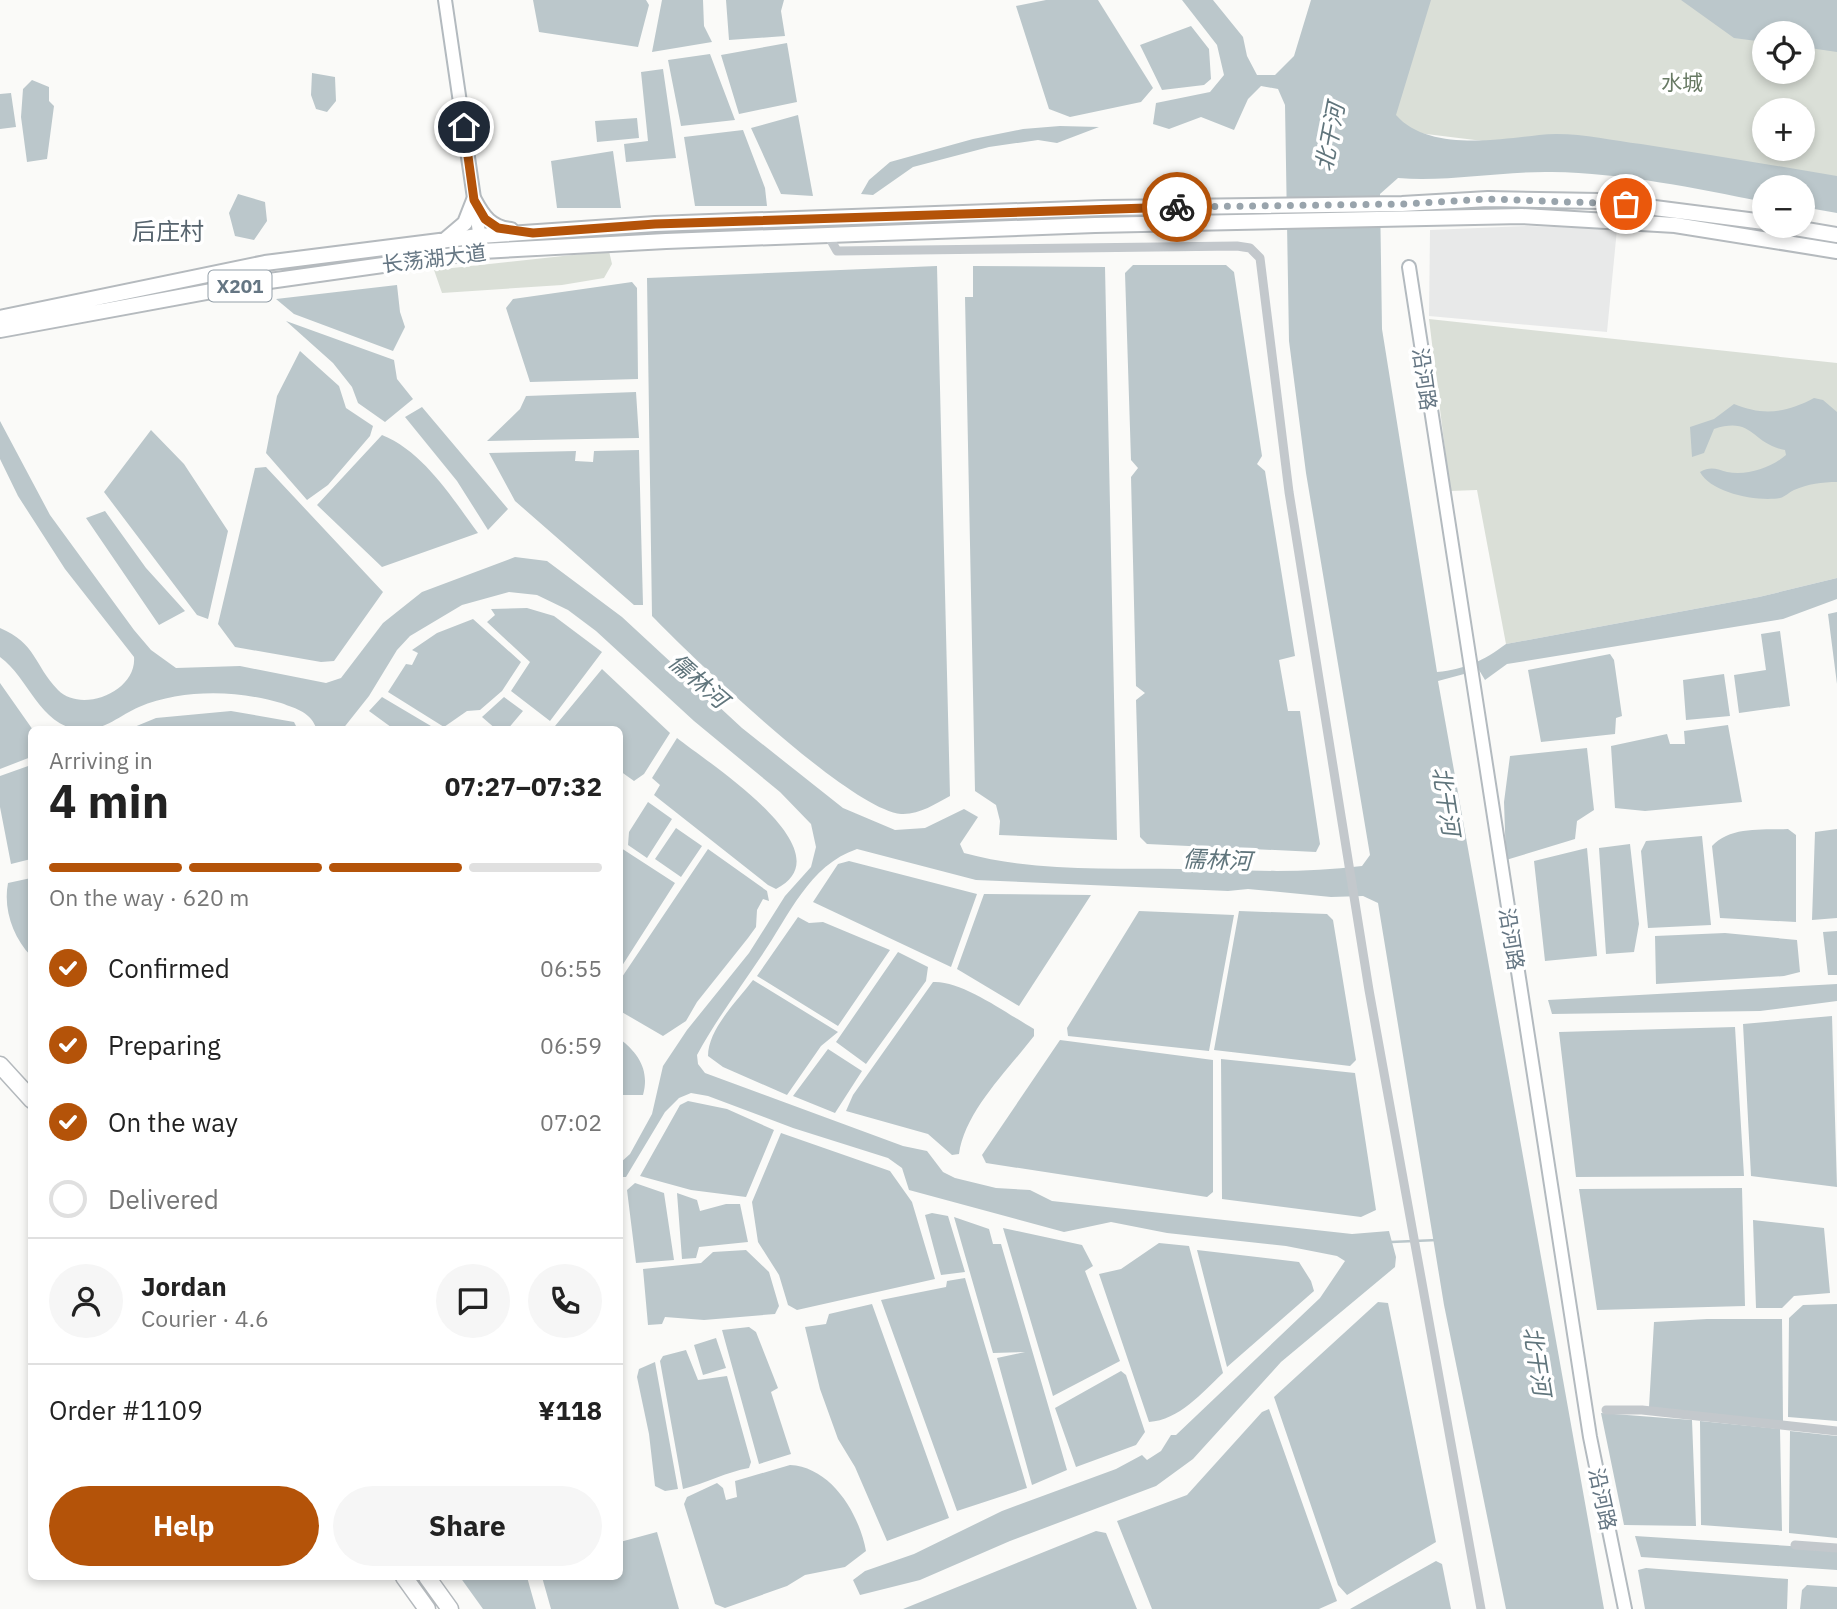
<!DOCTYPE html>
<meta charset="utf-8">
<style>
:root{--surface:#fff;--page:#f6f6f6;--text:#222;--muted:#767676;--line:#e0e0e0;--accent:#b45309}
body{margin:0;font-family:"IBM Plex Sans","Noto Sans SC",sans-serif;background:var(--page);color:var(--text);height:100vh;display:flex;flex-direction:column;font-size:26px;white-space:nowrap}
*{box-sizing:border-box;margin:0}
p{font-size:23px;color:var(--muted)}
.icon{flex:none;width:38px;height:38px;fill:none;stroke:currentColor;stroke-width:2;stroke-linecap:round;stroke-linejoin:round}
.map{position:relative;flex:1;overflow:hidden}
.sheet{position:absolute;left:28px;top:726px;width:595px;height:854px;display:flex;flex-direction:column;background:var(--surface);border-radius:10px;box-shadow:0 4px 10px #0003}
.sheet>*{flex:none}
.buttons{position:absolute;left:1752px;top:21px;display:grid;gap:14px}
.buttons a{display:grid;place-items:center;width:63px;height:63px;border-radius:50%;background:var(--surface);box-shadow:0 4px 10px #0003;font-size:35px}
.pin{position:absolute;display:grid;place-items:center;width:60px;height:60px;color:#fff;margin:-30px;border:4px solid #fff;border-radius:50%;box-shadow:0 2px 7px #0007}
.courier{position:absolute;display:grid;place-items:center;width:70px;height:70px;margin:-35px;border:5px solid #b45309;border-radius:50%;background:#fff;color:#222;box-shadow:0 2px 9px #0007}
.overview em{font-style:normal;font-weight:800}
.overview div{display:flex;flex-direction:column-reverse}
.overview{display:flex;align-items:center;justify-content:space-between;height:119px;padding:0 21px}
h1{font-size:46px;font-weight:800;line-height:52px}
.bar{display:grid;grid-template-columns:repeat(4,1fr);gap:10px 7px;align-content:center;height:84px;padding:0 21px}
.bar i{height:9px;border-radius:5px;background:var(--line)}
.bar .current{background:var(--accent)}
.bar p{grid-column:span 4}
.line{display:flex;align-items:center;gap:18px;padding:0 21px;border-top:2px solid var(--line)}
.line div{flex:1}
.round{display:grid;place-items:center;flex:none;width:74px;height:74px;border-radius:37px;background:var(--page)}
ol{padding:0 21px;list-style:none}
li{display:flex;align-items:center;gap:21px;height:77px}
li p{margin-inline-start:auto}
li .icon{padding:7px;border-radius:50%;background:var(--accent);color:#fff;stroke-width:4}
li:last-child{color:var(--muted)}
li i{width:38px;height:38px;border:4px solid var(--line);border-radius:50%}
.cta{display:flex;gap:14px;margin-top:auto;padding:14px 21px}
.cta a{flex:1;height:80px;border-radius:42px;background:var(--accent);color:#fff;font-size:28px;font-weight:800;line-height:80px;text-align:center}
.cta a+a{background:var(--page);color:var(--text)}
.map>svg:first-child{display:block}
.built{fill:#e8e9e9}
.green{fill:#dadfd7;fill-rule:evenodd}
.water{fill:#bbc7cb}
.lines{fill:none;stroke-linecap:round;stroke-linejoin:round}
.stream{stroke:#bbc7cb;stroke-width:2.5}
.secondary-casing{stroke:#b3babf;stroke-width:16}
.primary-casing{stroke:#b5babe;stroke-width:18}
.highway-casing{stroke:#b4b9bd;stroke-width:19}
.street{stroke:#c3c8cc;stroke-width:9}
.secondary{stroke:#fff;stroke-width:12}
.primary{stroke:#fff;stroke-width:14}
.highway{stroke:#fff;stroke-width:16}
.done{stroke:#99a4ac;stroke-width:7;stroke-dasharray:0 12.6}
.route{stroke:#b45309;stroke-width:9}
.labels{text-anchor:middle;dominant-baseline:central;stroke-width:7;stroke-linejoin:round;paint-order:stroke}
.shield{fill:#fff;stroke:#939fa8;stroke-width:2}
.shield-label{font-size:19px;font-weight:bold;fill:#657683}
.park-label{font-size:21px;fill:#687a64;stroke:#fff}
.street-label{font-size:21px;fill:#657683;stroke:#fff}
.water-label{font-size:23px;font-style:italic;fill:#60757c;stroke:#fff}
.quarter-label{font-size:24px;fill:#57646e;stroke:#fff}
</style>
<div class="map">
<svg width="1837" height="1609" viewBox="0 0 1837 1609">
<rect width="100%" height="100%" fill="#fafaf8"/>
<path class="built" d="M1527 226 1617 229 1607 332 1429 316 1430 230Z"/>
<path class="green" d="M1365 0H1837V184L1377 128ZM1764 33H1802V72H1764ZM1764 110H1802V149H1764Z
M609 251 612 264 604 278 562 285 442 293 434 270Z
M1429 319 1837 363V578L1759 597 1506 644 1477 490 1450 491Z"/>
<path class="water" d="M533 0H646L649 5 638 47 539 32Z
M662 0H703L704 26 712 42 652 52Z
M726 0H784L781 11 785 36 729 40Z
M1046 0H1098L1153 88 1141 102 1070 117 1049 109 1016 6Z
M1182 0H1213L1243 37 1247 56 1257 75H1275L1294 56 1311 0H1431L1396 115C1427 151 1497 140 1539 135 1572 131 1608 140 1641 144 1706 154 1772 165 1837 176V213L1803 207 1802 187H1764V202C1694 188 1623 173 1552 172 1500 171 1450 182 1398 178L1380 194 1382 329 1437 672C1466 669 1483 661 1506 644L1759 597 1837 578V599L1783 619 1507 664 1485 680 1479 670 1438 681 1604 1609H1506L1444 1305 1378 903 1363 896 1331 897 1248 889 1228 891 976 880 857 849C809 865 789 916 762 955 740 988 716 1020 697 1055L698 1064 705 1073 903 1146 927 1151 943 1172 955 1178 996 1188 1030 1190 1052 1201 1352 1234 1389 1231 1396 1257 1395 1267 1281 1362 1193 1459 1156 1486 1010 1541 920 1580 860 1595 853 1580 865 1571 914 1554 1002 1511 1116 1469 1142 1455 1147 1460 1161 1451 1171 1435H1176L1320 1298 1345 1261 1337 1256 1286 1246 1167 1233 1111 1222 1064 1232 909 1190 902 1168 888 1158 793 1128 708 1096 691 1093 679 1098 665 1112 626 1177H620V1163L630 1154 652 1114 663 1066 687 1030 749 953 785 896 811 867 816 847 811 824 780 792 694 721 596 631 568 610 537 595 509 592 462 605 410 636 397 650 369 696 342 730H317C311 712 297 709 281 703 237 690 182 689 139 707 120 715 103 732 80 730 39 725 29 678 0 657V628C36 643 34 665 58 690 82 714 137 691 134 657L65 569 18 496 0 459V421L50 515 134 630 151 650 176 668 240 666 326 683 341 678 383 623 422 592 515 557 547 561 622 617 742 728 843 808 895 830 925 828 964 809 978 817 960 844 964 853C1033 872 1109 868 1181 869 1241 870 1302 874 1362 866L1370 855 1306 473 1289 341 1285 105 1278 89 1261 86 1248 99 1234 130 1201 117 1169 129 1153 124 1156 103 1210 92 1224 75 1217 45Z
M1681 0H1837V52L1803 47 1802 33H1764V42L1734 38Z
M1191 26 1209 49 1211 79 1204 85 1162 90 1140 45Z
M787 43 797 102 739 114 721 55Z
M710 54 735 120 681 126 668 60Z
M663 69 676 158 626 162 624 144 648 141 641 72Z
M312 73 335 77 336 101 327 112 316 109 311 95Z
M32 80 49 87V101L54 106 47 159 27 162 21 117 23 89Z
M11 93 16 127 0 129V94Z
M798 115 813 196 781 194 751 128Z
M637 118 639 138 597 142 595 121Z
M1060 126 1099 127 1057 143 1038 140 989 147 913 167 873 195 861 194 869 180 890 162 973 139 1023 129Z
M743 130 765 188 767 206H695L684 137Z
M613 151 621 208H557L551 161Z
M238 194 265 202 267 221 254 240 235 236 229 213Z
M1133 265H1226L1234 272 1262 456 1257 464 1265 471 1295 656 1279 660 1288 711H1300L1320 844 1316 852 1147 844 1140 837 1136 700 1145 693 1136 686 1131 477 1138 468 1131 460 1125 273Z
M937 266 950 796C935 804 919 815 901 814 849 809 694 659 652 616L647 278Z
M973 266 1105 267 1117 840 999 835 1000 821 996 805 975 791 965 297H973Z
M632 282 637 288 638 379 530 382 506 308 513 299Z
M397 285 400 312 405 327 393 351 294 314 276 299Z
M286 321 394 360 397 379 413 399 385 422 358 403 352 387 333 363Z
M300 351 339 386 346 408 373 426 370 436 328 485 307 500 266 453 277 396Z
M636 392 639 438 487 441 520 409 526 396Z
M1814 398 1823 400 1837 412V482C1822 482 1808 484 1794 490 1789 492 1785 497 1780 498 1757 502 1711 493 1700 472 1711 466 1716 469 1727 472 1747 476 1771 468 1786 455L1785 450C1751 444 1754 416 1714 429L1704 453 1692 457 1690 427 1714 419 1734 404C1763 416 1786 413 1814 398Z
M422 407 508 509 488 530 457 481 405 417Z
M151 430 184 464 228 531 208 619 197 615 104 492Z
M382 435C424 452 452 498 478 533L382 567 317 505Z
M639 450 643 605H634L515 501 489 453 576 451 575 461 593 462 594 451Z
M266 467 383 592 334 661 321 662 235 647 218 624 255 468Z
M105 511 146 568 185 611 159 625 86 518Z
M527 608 554 616 602 652 550 721 511 691 530 662 487 622 495 615 491 609Z
M1837 612V684L1828 614Z
M473 619 521 662 502 691 480 710 467 711 444 727 388 692 406 664 412 665 418 653 412 650 437 633Z
M1780 631 1790 706 1739 713 1734 675 1766 670 1761 634Z
M1610 654 1614 660 1622 716 1616 718 1615 734 1541 742 1528 670Z
M602 669 670 733 644 774 634 781 620 771V730H561L555 726Z
M1724 674 1730 716 1686 720 1683 680Z
M0 683 33 730 31 757 0 769Z
M382 697 436 729 395 730 369 711Z
M504 697 523 711 507 730H497L482 717Z
M231 711 294 722 298 730H127L156 718Z
M1728 725 1742 802 1645 811 1615 808 1611 746 1667 734 1670 744H1685L1684 731Z
M677 738C707 762 849 852 776 889L768 885 654 795 660 785 652 778Z
M1587 748 1594 810 1577 821 1575 839 1506 860 1504 802 1510 756Z
M31 765V859L11 864 0 807V776Z
M648 802 672 819 647 858 628 845 629 832Z
M676 828 702 846 681 877 655 859Z
M1788 829 1796 835V922L1720 918 1712 846C1730 826 1763 830 1788 829Z
M1837 829V918L1812 920 1815 832Z
M1702 836 1711 925 1648 928 1641 851 1646 841Z
M1630 844 1639 924 1634 952 1606 954 1599 848Z
M621 848 675 883 620 969V850Z
M1587 848 1597 956 1545 961 1534 861Z
M708 849 767 891 769 901 763 899 757 910 756 927 748 938 697 1002 686 1021 663 1036 620 1011V980Z
M849 861 977 894 951 967 813 902 838 864Z
M31 878H32L31 956C13 937 3 909 8 883Z
M984 894 1091 895 1019 1006 957 969Z
M1139 911 1234 915 1209 1051 1068 1036 1067 1028Z
M1239 911 1327 914 1333 920 1356 1060 1350 1066 1214 1050Z
M798 917 809 923 823 922 890 950 838 1026 757 976Z
M1837 931V975H1828L1823 932Z
M1725 933 1797 940 1800 972 1784 976 1656 984 1655 936Z
M898 952 928 967 926 981 866 1064 836 1042Z
M753 980 838 1032 821 1046 787 1095 723 1067 708 1056C708 1029 738 1000 753 980Z
M933 982C962 980 1009 1015 1034 1029V1036C1008 1070 965 1111 959 1154L952 1155 928 1134 846 1111 853 1095Z
M1837 984V1001L1760 1011 1552 1014 1548 1000Z
M1832 1016 1837 1187 1751 1176 1743 1024Z
M1735 1027 1744 1176 1576 1177 1559 1032Z
M620 1039C638 1053 650 1070 643 1095H620Z
M1060 1040 1213 1060V1192L1207 1197 986 1163 982 1155Z
M828 1049 862 1071 835 1113 793 1096Z
M1221 1059 1355 1073 1376 1210 1361 1217 1222 1199Z
M688 1101 727 1109 774 1130 746 1197 691 1190 640 1176 680 1105Z
M781 1133 890 1171 912 1202 935 1279 797 1310 788 1305 779 1275 758 1242 752 1202Z
M635 1183 664 1193 674 1260 636 1263 627 1190Z
M1742 1188 1745 1306 1597 1310 1579 1189Z
M677 1193 697 1200 700 1211 726 1204H740L748 1242 699 1247 696 1258 682 1259Z
M932 1213 948 1216 965 1272 941 1275 925 1215Z
M954 1217 989 1229 993 1244H1001L1067 1470 1032 1485 997 1358 1025 1352 993 1353Z
M1753 1220 1824 1228 1830 1293 1794 1296 1782 1308H1756Z
M1003 1228 1082 1245 1093 1266 1085 1271 1120 1361 1053 1396Z
M1159 1243 1189 1246 1223 1373C1202 1393 1179 1420 1149 1422L1099 1274 1121 1269Z
M746 1250 769 1272 779 1306 775 1314 704 1320 665 1317 662 1324 648 1325 643 1269 701 1263 713 1252Z
M1197 1250 1299 1262 1311 1281 1314 1291 1227 1367Z
M965 1278 1027 1488 957 1511 881 1300 946 1287 947 1281Z
M1378 1302 1388 1303 1436 1542 1347 1595 1338 1585 1274 1397Z
M872 1304 949 1518 887 1541 855 1467 838 1439 820 1389 805 1327 826 1324 829 1314Z
M1837 1304V1421L1788 1417 1789 1318 1803 1305Z
M1707 1319H1782L1783 1422 1649 1407 1654 1322Z
M749 1327 756 1332 778 1388 771 1392 791 1454 759 1464 722 1330Z
M716 1338 726 1368 703 1375 694 1345Z
M686 1350 698 1380 727 1376 751 1462 749 1468C726 1472 707 1483 683 1489L660 1361 663 1356Z
M655 1362 678 1489 665 1491 655 1486 649 1434 637 1377 639 1369Z
M1121 1371 1126 1375 1145 1432 1136 1445 1076 1467 1055 1408Z
M1269 1409 1337 1601 1319 1609H1152L1117 1521 1187 1495 1262 1412Z
M1601 1413 1692 1420 1696 1526 1624 1525Z
M1700 1421 1780 1429 1782 1531 1701 1525Z
M1790 1431 1837 1436V1538L1789 1533Z
M790 1465C831 1467 859 1513 866 1551L845 1567 805 1575 787 1586 725 1608 715 1604 684 1504 687 1497 717 1483 723 1488 726 1500 737 1497 735 1481Z
M1096 1531 1106 1533 1137 1609H903Z
M657 1532 679 1609H551L542 1577H620V1542Z
M1635 1536 1837 1549V1570L1641 1557Z
M1436 1561 1442 1564 1451 1609H1350Z
M1646 1568 1788 1579 1787 1609H1645L1638 1570Z
M460 1577H527L536 1609H483Z
M1807 1585 1837 1587V1609H1800L1802 1590Z"/>
<g class="lines">
<path class="stream" d="M1391 1242 1437 1240"/>
<defs>
<path id="secondary" d="M445 0 481 246
M1409 267 1590 1437 1625 1609"/>
<path id="primary" d="M474 200C483 217 491 228 511 230
M1783 226 1837 235
M445 240 465 223 474 200
M0 318 265 263 479 236 655 224 1104 208 1402 204 1488 199 1600 201 1764 222
M0 330 255 283 482 251 666 241 1095 225 1522 216 1675 225 1837 251"/>
<path id="highway" d="M0 1065 32 1100
M404 1577 427 1609
M427 1577 450 1609"/>
</defs>
<use href="#secondary" class="secondary-casing"/>
<use href="#primary" class="primary-casing"/>
<use href="#highway" class="highway-casing"/>
<path class="street" d="M828 235 837 251 1237 246 1250 248 1260 258 1289 492 1369 990 1481 1609
M1606 1410H1642L1837 1431
M1795 1545 1837 1548"/>
<use href="#secondary" class="secondary"/>
<use href="#primary" class="primary"/>
<use href="#highway" class="highway"/>
</g>
<g class="lines">
<path class="done" d="M1177 207 1402 204 1488 199 1626 204"/>
<path class="route" d="M464 127 474 200 485 219 498 228 533 233 655 224 1177 207"/>
</g>
<g class="labels">
<rect class="shield" x="208.5" y="270.5" width="63" height="31" rx="5"/>
<g class="shield-label">
<text x="240" y="286">X201</text>
</g>
<g class="park-label">
<text x="1682" y="82">水城</text>
</g>
<g class="street-label">
<text transform="translate(434 258) rotate(-7)">长荡湖大道</text>
<text transform="translate(1425 379) rotate(82)">沿河路</text>
<text transform="translate(1512 939) rotate(81)">沿河路</text>
<text transform="translate(1603 1499) rotate(78)">沿河路</text>
</g>
<g class="water-label">
<text transform="translate(1329 137) rotate(-79)">北干河</text>
<text transform="translate(699 680) rotate(41)">儒林河</text>
<text transform="translate(1447 801) rotate(81)">北干河</text>
<text transform="translate(1217 859) rotate(2)">儒林河</text>
<text transform="translate(1538 1361) rotate(81)">北干河</text>
</g>
<g class="quarter-label">
<text x="168" y="231">后庄村</text>
</g>
</g>
</svg>
<div class="buttons">
<a><svg class="icon" aria-label="locate" viewBox="0 0 24 24"><circle cx="12" cy="12" r="6"/><path d="M12 2v4M12 18v4M2 12h4M18 12h4"/></svg></a>
<a>+</a>
<a>−</a>
</div>
<div class="pin" style="left:1626px;top:204px;background:#ea580c"><svg class="icon" aria-label="bag" viewBox="0 0 24 24"><path d="M5 8h14l-1 12H6zM9 8a3 3 0 0 1 6 0"/></svg></div>
<div class="pin" style="left:464px;top:127px;background:#1f2937"><svg class="icon" aria-label="home" viewBox="0 0 24 24"><path d="M3 11l9-7 9 7M6 9v11h12V9"/></svg></div>
<div class="courier" style="left:1177px;top:207px"><svg class="icon" aria-label="bike" viewBox="0 0 24 24"><circle cx="6" cy="16" r="4"/><circle cx="18" cy="16" r="4"/><path d="M6 16l4-8h5l3 8M10 8l3 8H6M13 5h3"/></svg></div>
<section class="sheet">
<div class="overview"><div><h1>4 min</h1><p>Arriving in</p></div><em>07:27–07:32</em></div>
<div class="bar"><i class="current"></i><i class="current"></i><i class="current"></i><i></i><p>On the way · 620 m</p></div>
<ol>
<li><svg class="icon" aria-label="check" viewBox="0 0 24 24"><path d="M5 12l5 5 9-10"/></svg>Confirmed<p>06:55</p></li>
<li><svg class="icon" aria-label="check" viewBox="0 0 24 24"><path d="M5 12l5 5 9-10"/></svg>Preparing<p>06:59</p></li>
<li><svg class="icon" aria-label="check" viewBox="0 0 24 24"><path d="M5 12l5 5 9-10"/></svg>On the way<p>07:02</p></li>
<li><i></i>Delivered</li>
</ol>
<div class="line" style="height:126px"><a class="round"><svg class="icon" aria-label="person" viewBox="0 0 24 24"><circle cx="12" cy="8" r="4"/><path d="M4 21q1-7 8-7t8 7"/></svg></a><div><b>Jordan</b><p>Courier · 4.6</p></div><a class="round"><svg class="icon" aria-label="chat" viewBox="0 0 24 24"><path d="M4 5h16v11H9l-5 4z"/></svg></a><a class="round"><svg class="icon" aria-label="phone" viewBox="0 0 24 24"><path d="M5 4h4l2 5-3 2q2 4 5 5l2-3 5 2v4C11 20 4 13 5 4z"/></svg></a></div>
<div class="line" style="height:91px"><div>Order #1109</div><b>¥118</b></div>
<div class="cta"><a>Help</a><a>Share</a></div>
</section>
</div>
